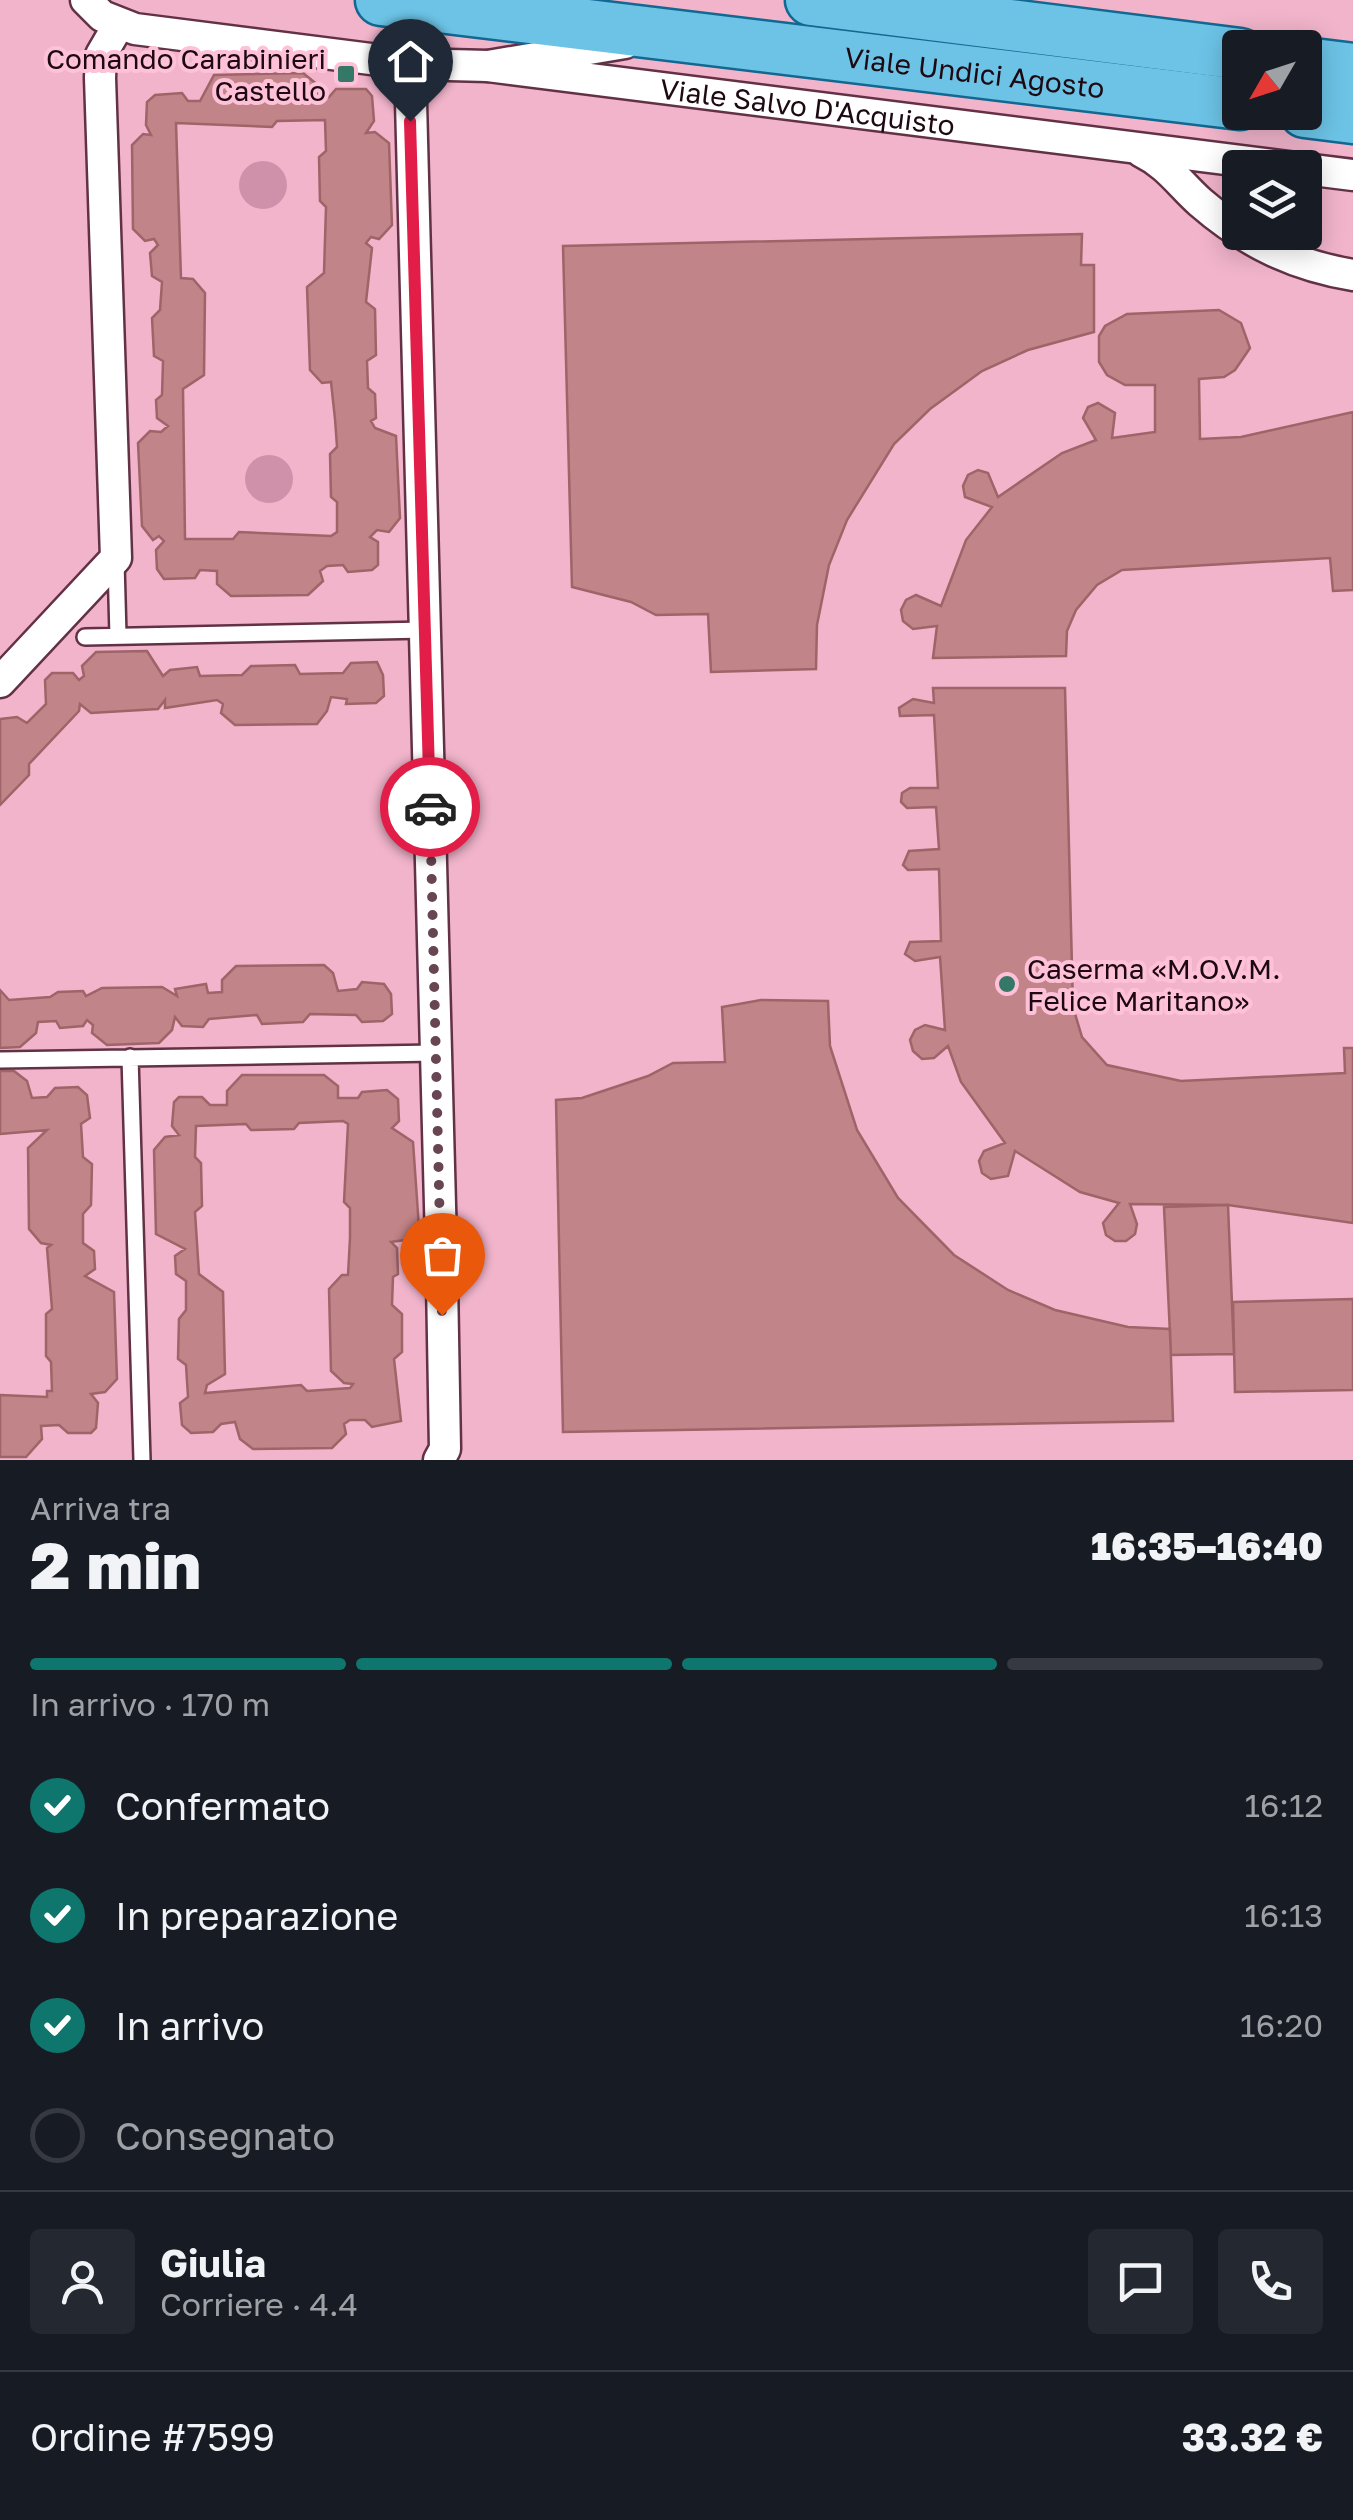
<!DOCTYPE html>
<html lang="it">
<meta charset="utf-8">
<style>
:root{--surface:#171b24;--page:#242831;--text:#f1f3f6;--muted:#9ea1a6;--line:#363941;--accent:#0f766e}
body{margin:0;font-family:"Golos Text",sans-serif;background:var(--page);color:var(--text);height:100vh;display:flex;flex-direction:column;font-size:38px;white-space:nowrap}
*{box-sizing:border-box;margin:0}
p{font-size:32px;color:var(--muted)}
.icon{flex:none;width:55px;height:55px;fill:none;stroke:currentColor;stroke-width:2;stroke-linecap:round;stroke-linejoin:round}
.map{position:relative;height:1460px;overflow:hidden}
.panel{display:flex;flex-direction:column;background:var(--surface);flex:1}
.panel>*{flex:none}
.needle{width:65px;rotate:231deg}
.controls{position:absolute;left:1222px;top:30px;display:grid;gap:20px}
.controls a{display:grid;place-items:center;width:100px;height:100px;border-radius:10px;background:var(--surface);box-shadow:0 5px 25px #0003;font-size:50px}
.pin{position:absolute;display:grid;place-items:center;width:85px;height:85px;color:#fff;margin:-102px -42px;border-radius:50% 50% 50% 0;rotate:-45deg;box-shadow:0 0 10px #0007}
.pin .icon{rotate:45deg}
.courier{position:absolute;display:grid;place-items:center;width:100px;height:100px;margin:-50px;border:8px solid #e11d48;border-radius:50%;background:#fff;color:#222;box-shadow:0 2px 12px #0007}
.head em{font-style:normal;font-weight:800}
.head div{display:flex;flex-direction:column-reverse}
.head{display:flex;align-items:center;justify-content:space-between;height:170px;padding:0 30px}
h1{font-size:65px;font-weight:800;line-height:75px}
.bar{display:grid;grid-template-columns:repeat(4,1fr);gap:15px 10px;align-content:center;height:120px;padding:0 30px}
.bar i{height:12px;border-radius:8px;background:var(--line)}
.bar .current{background:var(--accent)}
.bar p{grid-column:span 4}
.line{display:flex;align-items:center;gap:25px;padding:0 30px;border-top:2px solid var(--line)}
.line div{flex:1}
.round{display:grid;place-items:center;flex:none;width:105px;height:105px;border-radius:10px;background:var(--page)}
ol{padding:0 30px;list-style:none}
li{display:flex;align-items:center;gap:30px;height:110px}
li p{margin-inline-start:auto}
li .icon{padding:10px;border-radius:50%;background:var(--accent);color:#fff;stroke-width:4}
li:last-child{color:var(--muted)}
li i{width:55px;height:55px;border:5px solid var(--line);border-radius:50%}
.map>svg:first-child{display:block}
.green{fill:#cf91a9}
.building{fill:#c18488;stroke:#9e6468;stroke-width:2.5;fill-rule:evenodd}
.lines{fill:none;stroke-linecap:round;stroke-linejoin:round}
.lane-casing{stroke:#623145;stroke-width:20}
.street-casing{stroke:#623145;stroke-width:35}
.primary-casing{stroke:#116891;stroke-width:55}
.lane{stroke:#fff;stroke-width:15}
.street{stroke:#fff;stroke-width:30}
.primary{stroke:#6cc3e6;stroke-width:50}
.done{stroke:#674553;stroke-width:10;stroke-dasharray:0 18}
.route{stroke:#e11d48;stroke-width:12}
.poi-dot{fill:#367868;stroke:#fec1d7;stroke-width:4}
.labels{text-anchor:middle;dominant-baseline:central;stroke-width:8;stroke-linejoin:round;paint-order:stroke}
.poi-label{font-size:28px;fill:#1d0912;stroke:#fec1d7;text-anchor:end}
.street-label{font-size:28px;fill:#1d0912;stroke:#fec1d7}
</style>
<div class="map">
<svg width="1353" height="1460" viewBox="0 0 1353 1460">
<rect width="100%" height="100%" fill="#f1b4cb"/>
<path class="green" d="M239 185a24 24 0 1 1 48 0a24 24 0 1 1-48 0Z
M245 479a24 24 0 1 1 48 0a24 24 0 1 1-48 0Z"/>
<path class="building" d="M303 73 318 85 317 98 329 97 336 89H366L372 96 374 121 366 133 375 132 389 143 392 225 379 239 371 237 366 243 372 248 366 302 375 309 376 355 367 361 368 388 375 394 376 418 371 421 375 428 396 436 400 518 389 532 377 530 370 537 378 542V565L372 570 348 572 343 565 327 566 320 571 323 581 308 595 231 596 217 584V571L200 570 195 578 164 579 157 569 156 550 164 541 159 536 153 540 142 526 138 443 150 431 161 432 168 426 157 418 156 400 162 395 163 361 154 356 152 318 160 310 162 282 152 276 150 253 158 245 154 239 145 241 133 229 132 145 143 134 151 135 146 125 147 102 155 95 182 93 188 101H200L214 75ZM325 120 326 151 319 157 320 201 326 207 324 273 307 287 310 370 322 383 331 382 335 419 337 447 330 454 331 497 337 502V532L331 536 239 532 233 539H185L183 389 204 375 205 293 193 279 181 278 176 123 272 127 277 121Z
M1082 234 1081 265H1094V332L1028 350 982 371 930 409 894 444 847 520 829 565 817 625 816 669 711 672 708 614 656 615 631 602 572 587 563 246Z
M1219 310 1241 323 1250 348 1235 370 1224 377 1199 379 1200 439 1241 437 1353 412V590L1333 591 1330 558 1122 570 1097 585 1076 610 1067 631 1066 656 933 658 937 626 913 629 903 621 901 610 906 600 916 595 941 606 966 540 992 507 965 497 963 486 968 475 978 470 988 473 998 497 1062 453 1096 440 1083 418 1088 407 1098 403 1115 413 1112 438 1155 432V385H1125L1107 375 1099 362V336L1105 326 1127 314Z
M147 651 163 676 170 670 197 667 200 676 242 675 251 666 295 665 300 674 343 673 351 663 377 662 383 675 384 696 376 703 346 704 347 699 331 697 327 711 317 724 235 725 221 713 223 704 217 700 165 708V700L158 709 91 713 80 704 79 711 29 764V775L0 805V719L17 717 27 723 46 704 45 680 52 673H73L79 680 84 676 82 666 96 652Z
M933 688H1065L1073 1007 1082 1037 1107 1065 1181 1081 1345 1073 1344 1048H1353V1223L1228 1205 1130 1204 1137 1224 1135 1234 1126 1241H1115L1106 1235 1103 1223 1119 1203 1080 1192 1015 1151 1008 1176 991 1179 982 1173 979 1161 984 1151 1005 1143 961 1082 948 1046 934 1058 922 1059 913 1051 910 1040 915 1030 925 1025 945 1030 940 957 915 961 905 954 910 942 941 941 939 869 908 870 903 865 909 851 939 849 936 807 907 808 901 802 902 793 910 788H938L934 715 900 716 899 708 913 699 934 703Z
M324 965 333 973 338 991 357 989 362 982 384 984 391 994 392 1014 383 1021 362 1022 356 1015 310 1014 303 1022 262 1024 257 1015 209 1019 203 1027 182 1026 175 1017 172 1030 159 1043 107 1045 92 1033 93 1025 87 1020 83 1026 60 1028 56 1021 38 1022 36 1033 20 1047 0 1048V990L9 1000 50 997 58 992 83 991 86 996 102 988 162 987 177 996 175 989 206 984 208 993 222 992V980L236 966Z
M761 1000 828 1001 830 1046 857 1130 898 1198 954 1255 1008 1290 1055 1310 1128 1327 1170 1329 1173 1421 563 1432 556 1100 582 1098 648 1076 673 1063 725 1062 722 1007Z
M0 1071H14L27 1081 32 1098 47 1097 55 1088 78 1087 87 1095 90 1118 81 1124 83 1157 92 1164 91 1205 83 1214V1243L94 1251 95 1269 85 1276 114 1292 117 1379 105 1392 91 1394 98 1403 96 1428 91 1433H68L59 1425 41 1426 42 1439 26 1457H0V1395L47 1397V1391H52L51 1362 46 1356V1314L52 1309 47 1248 51 1245 41 1243 29 1229 28 1148 47 1130 0 1134Z
M242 1075H324L338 1086V1098H358L362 1092 387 1090 398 1099 399 1121 392 1128 413 1142 419 1228 405 1240 391 1242 397 1248 398 1274 393 1277 392 1305 402 1314V1352L394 1359 401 1421 372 1427 365 1420H350L344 1424 346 1434 332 1448 253 1449 240 1439 235 1422 221 1424 213 1432 191 1433 182 1425 180 1403 188 1397 186 1365 178 1359 179 1319 186 1310V1281L176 1274 175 1256 185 1249 156 1234 154 1150 165 1137 179 1135 172 1126 174 1102 179 1097H202L210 1105H227V1091ZM343 1121 348 1124 344 1202 350 1208V1238L348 1275H342L329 1289 331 1371 344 1383 353 1384 350 1388 307 1391 301 1385 205 1393 207 1385 225 1374 223 1292 199 1274 195 1212 202 1206 201 1163 195 1157 196 1126 246 1124 251 1130 294 1129 299 1123Z
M1228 1205 1234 1354 1171 1355 1164 1207Z
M1353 1299V1390L1235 1392 1233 1302Z"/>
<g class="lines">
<defs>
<path id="lane" d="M116 562 118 636
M85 637 426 630
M130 1057 142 1460
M0 1060 436 1053"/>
<g id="street">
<path d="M86 0 102 16 135 29 410 64 488 66 625 43"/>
<path d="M410 64 442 1281 445 1449 439 1460"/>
<path id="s1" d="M488 66 1297 168"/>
<path d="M1142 152C1167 164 1180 184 1200 202 1246 242 1293 265 1353 275"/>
<path d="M1305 169 1353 175"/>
<path d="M0 682 116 558 100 78 101 55 119 24"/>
</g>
<g id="primary">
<path id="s2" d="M381 0 1240 104"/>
<path d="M811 0 1240 54"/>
<path d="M1305 63 1353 69"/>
<path d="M1305 112 1353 118"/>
</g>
</defs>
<use href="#lane" class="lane-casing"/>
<use href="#street" class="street-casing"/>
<use href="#primary" class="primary-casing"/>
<use href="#lane" class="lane"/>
<use href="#street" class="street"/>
<use href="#primary" class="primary"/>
</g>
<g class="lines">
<path class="done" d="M430 807 442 1315"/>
<path class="route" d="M410 121 430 807"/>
</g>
<g class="poi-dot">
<rect x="336" y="64" width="20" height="20" rx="5"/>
<circle cx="1007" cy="984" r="10"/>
</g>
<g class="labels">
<g class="poi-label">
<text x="326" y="58">Comando Carabinieri<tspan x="326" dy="32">Castello</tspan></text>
<text x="1027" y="968" text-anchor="start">Caserma «M.O.V.M.<tspan x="1027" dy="32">Felice Maritano»</tspan></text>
</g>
<g class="street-label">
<text stroke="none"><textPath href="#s2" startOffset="598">Viale Undici Agosto</textPath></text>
<text stroke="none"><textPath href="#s1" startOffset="322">Viale Salvo D'Acquisto</textPath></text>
</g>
</g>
</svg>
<div class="controls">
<a><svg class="needle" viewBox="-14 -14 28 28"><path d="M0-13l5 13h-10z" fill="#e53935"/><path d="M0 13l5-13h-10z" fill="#9ea1a6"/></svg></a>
<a><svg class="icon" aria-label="layers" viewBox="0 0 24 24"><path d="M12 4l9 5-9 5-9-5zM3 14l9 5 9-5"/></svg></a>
</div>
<div class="pin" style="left:442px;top:1315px;background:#ea580c"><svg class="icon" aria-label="bag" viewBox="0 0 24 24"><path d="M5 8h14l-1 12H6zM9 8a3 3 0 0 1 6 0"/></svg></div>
<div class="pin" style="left:410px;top:121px;background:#1f2937"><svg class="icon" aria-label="home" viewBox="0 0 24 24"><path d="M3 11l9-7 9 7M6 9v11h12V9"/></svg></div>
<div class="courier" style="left:430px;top:807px"><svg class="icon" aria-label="car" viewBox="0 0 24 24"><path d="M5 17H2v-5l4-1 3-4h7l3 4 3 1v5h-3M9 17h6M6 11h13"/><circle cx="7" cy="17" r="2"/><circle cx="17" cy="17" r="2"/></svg></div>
</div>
<section class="panel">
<div class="head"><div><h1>2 min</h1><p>Arriva tra</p></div><em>16:35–16:40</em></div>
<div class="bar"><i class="current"></i><i class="current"></i><i class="current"></i><i></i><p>In arrivo · 170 m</p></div>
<ol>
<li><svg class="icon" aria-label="check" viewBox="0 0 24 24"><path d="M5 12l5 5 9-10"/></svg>Confermato<p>16:12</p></li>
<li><svg class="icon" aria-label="check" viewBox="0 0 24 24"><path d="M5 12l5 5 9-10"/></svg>In preparazione<p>16:13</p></li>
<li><svg class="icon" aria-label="check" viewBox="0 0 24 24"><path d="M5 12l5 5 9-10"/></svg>In arrivo<p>16:20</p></li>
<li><i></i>Consegnato</li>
</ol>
<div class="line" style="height:180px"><a class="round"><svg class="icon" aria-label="person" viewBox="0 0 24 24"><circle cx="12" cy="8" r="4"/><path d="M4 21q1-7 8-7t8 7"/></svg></a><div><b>Giulia</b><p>Corriere · 4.4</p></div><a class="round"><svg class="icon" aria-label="chat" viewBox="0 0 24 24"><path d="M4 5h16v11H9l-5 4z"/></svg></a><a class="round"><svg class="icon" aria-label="phone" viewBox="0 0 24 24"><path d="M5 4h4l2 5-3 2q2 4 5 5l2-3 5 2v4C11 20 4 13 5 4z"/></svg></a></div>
<div class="line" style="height:130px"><div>Ordine #7599</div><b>33.32 €</b></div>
</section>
